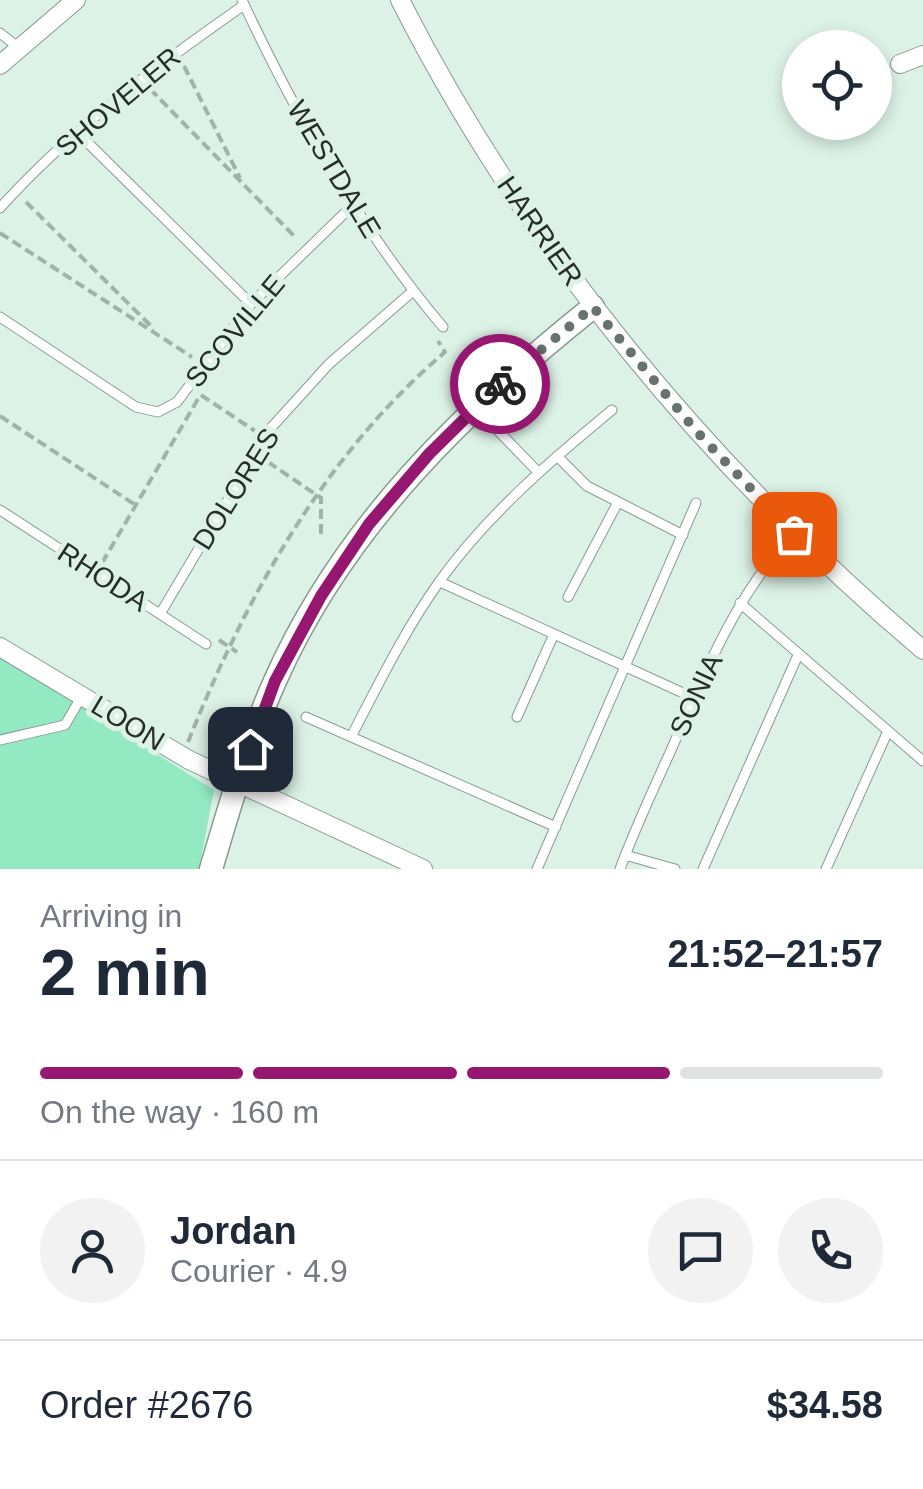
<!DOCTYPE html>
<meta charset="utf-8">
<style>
:root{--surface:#fff;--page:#f2f2f3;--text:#1f2937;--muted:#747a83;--line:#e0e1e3;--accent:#951770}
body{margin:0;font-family:Arial,sans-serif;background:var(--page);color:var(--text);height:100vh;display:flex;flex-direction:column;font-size:38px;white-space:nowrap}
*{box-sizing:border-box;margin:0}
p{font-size:32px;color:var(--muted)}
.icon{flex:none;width:55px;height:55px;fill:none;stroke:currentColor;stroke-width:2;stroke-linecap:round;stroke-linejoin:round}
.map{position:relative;height:869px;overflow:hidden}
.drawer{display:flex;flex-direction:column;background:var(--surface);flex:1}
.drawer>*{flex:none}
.controls{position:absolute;left:782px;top:30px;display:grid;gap:20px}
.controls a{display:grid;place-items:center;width:110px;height:110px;border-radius:50%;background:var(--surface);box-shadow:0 5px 15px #0003;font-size:50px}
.pin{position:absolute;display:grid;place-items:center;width:85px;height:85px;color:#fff;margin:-42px;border-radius:20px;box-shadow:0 5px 15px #0006}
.courier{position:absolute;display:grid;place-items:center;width:100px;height:100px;margin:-50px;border:8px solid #951770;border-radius:50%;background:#fff;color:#222;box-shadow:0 2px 12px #0007}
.head em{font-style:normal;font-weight:700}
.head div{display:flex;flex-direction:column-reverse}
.head{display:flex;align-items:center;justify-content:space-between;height:170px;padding:0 40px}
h1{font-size:65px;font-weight:700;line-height:75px}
.bar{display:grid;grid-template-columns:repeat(4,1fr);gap:15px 10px;align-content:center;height:120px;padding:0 40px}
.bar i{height:12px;border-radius:8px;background:var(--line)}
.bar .current{background:var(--accent)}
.bar p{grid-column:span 4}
.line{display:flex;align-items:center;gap:25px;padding:0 40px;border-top:2px solid var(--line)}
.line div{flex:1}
.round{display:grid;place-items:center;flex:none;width:105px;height:105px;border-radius:52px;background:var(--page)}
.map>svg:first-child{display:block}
.green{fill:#93e9c2}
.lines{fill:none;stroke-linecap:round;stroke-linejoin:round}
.service-casing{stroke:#889b91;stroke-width:11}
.minor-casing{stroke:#889b91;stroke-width:20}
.tertiary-casing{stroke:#889b91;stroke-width:25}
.path{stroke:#a1b2a9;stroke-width:4;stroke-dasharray:10 5;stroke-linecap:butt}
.service{stroke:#fff;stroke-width:9}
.minor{stroke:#fff;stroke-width:18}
.tertiary{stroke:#fff;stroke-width:22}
.done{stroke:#67736c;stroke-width:10;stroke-dasharray:0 18}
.route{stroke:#951770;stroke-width:12}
.labels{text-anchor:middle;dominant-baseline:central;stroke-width:10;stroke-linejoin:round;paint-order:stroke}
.street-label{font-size:28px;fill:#272e2a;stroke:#ddf2e7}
</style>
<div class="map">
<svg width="923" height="869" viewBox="0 0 923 869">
<rect width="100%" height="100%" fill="#ddf2e7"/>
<path class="green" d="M0 656 214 790 199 869H0Z"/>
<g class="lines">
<defs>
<path id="service" d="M242 0C296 116 360 229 443 327
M0 33 19 48
M79 134 251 304
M0 208C70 130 158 65 244 5
M0 317 136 407 158 412 177 402 251 304 353 205
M477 409 538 472
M557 456 587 486 683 535
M0 510 206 644
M440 582 694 698
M568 597 618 502
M740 603 923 761
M160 614 270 429 329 364 413 291
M306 717 556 827
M517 717 554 634
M352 735C379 683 405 630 439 582 487 515 549 462 612 410
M0 740 65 725 82 696
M625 855 675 869
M537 869 696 503
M620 869C635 828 654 788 672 748 705 672 736 595 793 534
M703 869 798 655
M826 869 888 731"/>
<path id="minor" d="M400 0C527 250 710 469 923 650
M900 64 923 55
M0 65 76 0
M0 647 189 760 423 869"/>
<path id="tertiary" d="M211 869C230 806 248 741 275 681 343 527 464 410 593 307"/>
</defs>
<use href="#service" class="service-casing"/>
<use href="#minor" class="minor-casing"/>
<use href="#tertiary" class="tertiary-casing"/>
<path class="path" d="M184 66 240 178
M150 89 297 239
M26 202 154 329
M0 233 192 357
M201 395 255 431
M0 416 134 504
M268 462 321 498V539
M102 563 198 399
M219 640 237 652
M188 742C246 597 324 455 445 352L438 341"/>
<use href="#service" class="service"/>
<use href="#minor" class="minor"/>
<use href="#tertiary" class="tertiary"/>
</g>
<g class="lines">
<path class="done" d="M500 384 593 307 697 432 794 534"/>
<path class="route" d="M250 749 275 681 321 596 369 524 429 454 500 384"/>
</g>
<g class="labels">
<g class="street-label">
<text transform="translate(118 102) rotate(-40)">SHOVELER</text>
<text transform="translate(334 169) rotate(59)">WESTDALE</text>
<text transform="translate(540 231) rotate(55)">HARRIER</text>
<text transform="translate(235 331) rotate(-50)">SCOVILLE</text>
<text transform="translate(236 489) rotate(-58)">DOLORES</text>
<text transform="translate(103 577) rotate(33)">RHODA</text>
<text transform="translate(696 695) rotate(-65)">SONIA</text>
<text transform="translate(128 723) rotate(31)">LOON</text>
</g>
</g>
</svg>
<div class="controls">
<a><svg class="icon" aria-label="locate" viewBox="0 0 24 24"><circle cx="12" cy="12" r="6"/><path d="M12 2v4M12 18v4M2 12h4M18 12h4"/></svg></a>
</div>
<div class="pin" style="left:794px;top:534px;background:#ea580c"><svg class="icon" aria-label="bag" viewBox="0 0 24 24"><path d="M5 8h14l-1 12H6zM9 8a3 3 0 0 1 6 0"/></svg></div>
<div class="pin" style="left:250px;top:749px;background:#1f2937"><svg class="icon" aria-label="home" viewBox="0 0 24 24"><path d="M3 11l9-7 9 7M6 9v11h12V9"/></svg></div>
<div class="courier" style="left:500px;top:384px"><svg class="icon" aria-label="bike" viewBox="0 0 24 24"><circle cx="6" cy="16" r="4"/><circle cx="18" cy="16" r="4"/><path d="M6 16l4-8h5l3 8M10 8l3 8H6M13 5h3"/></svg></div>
</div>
<section class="drawer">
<div class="head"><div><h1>2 min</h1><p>Arriving in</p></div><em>21:52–21:57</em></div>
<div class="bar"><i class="current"></i><i class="current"></i><i class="current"></i><i></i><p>On the way · 160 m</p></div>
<div class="line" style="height:180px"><a class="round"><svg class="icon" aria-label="person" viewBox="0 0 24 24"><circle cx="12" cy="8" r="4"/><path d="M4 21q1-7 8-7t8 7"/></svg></a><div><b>Jordan</b><p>Courier · 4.9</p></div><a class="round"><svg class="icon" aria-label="chat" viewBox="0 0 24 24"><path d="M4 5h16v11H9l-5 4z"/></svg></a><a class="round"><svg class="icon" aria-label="phone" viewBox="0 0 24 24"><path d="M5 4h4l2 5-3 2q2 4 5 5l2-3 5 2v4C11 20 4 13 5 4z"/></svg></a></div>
<div class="line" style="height:130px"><div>Order #2676</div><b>$34.58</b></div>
</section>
